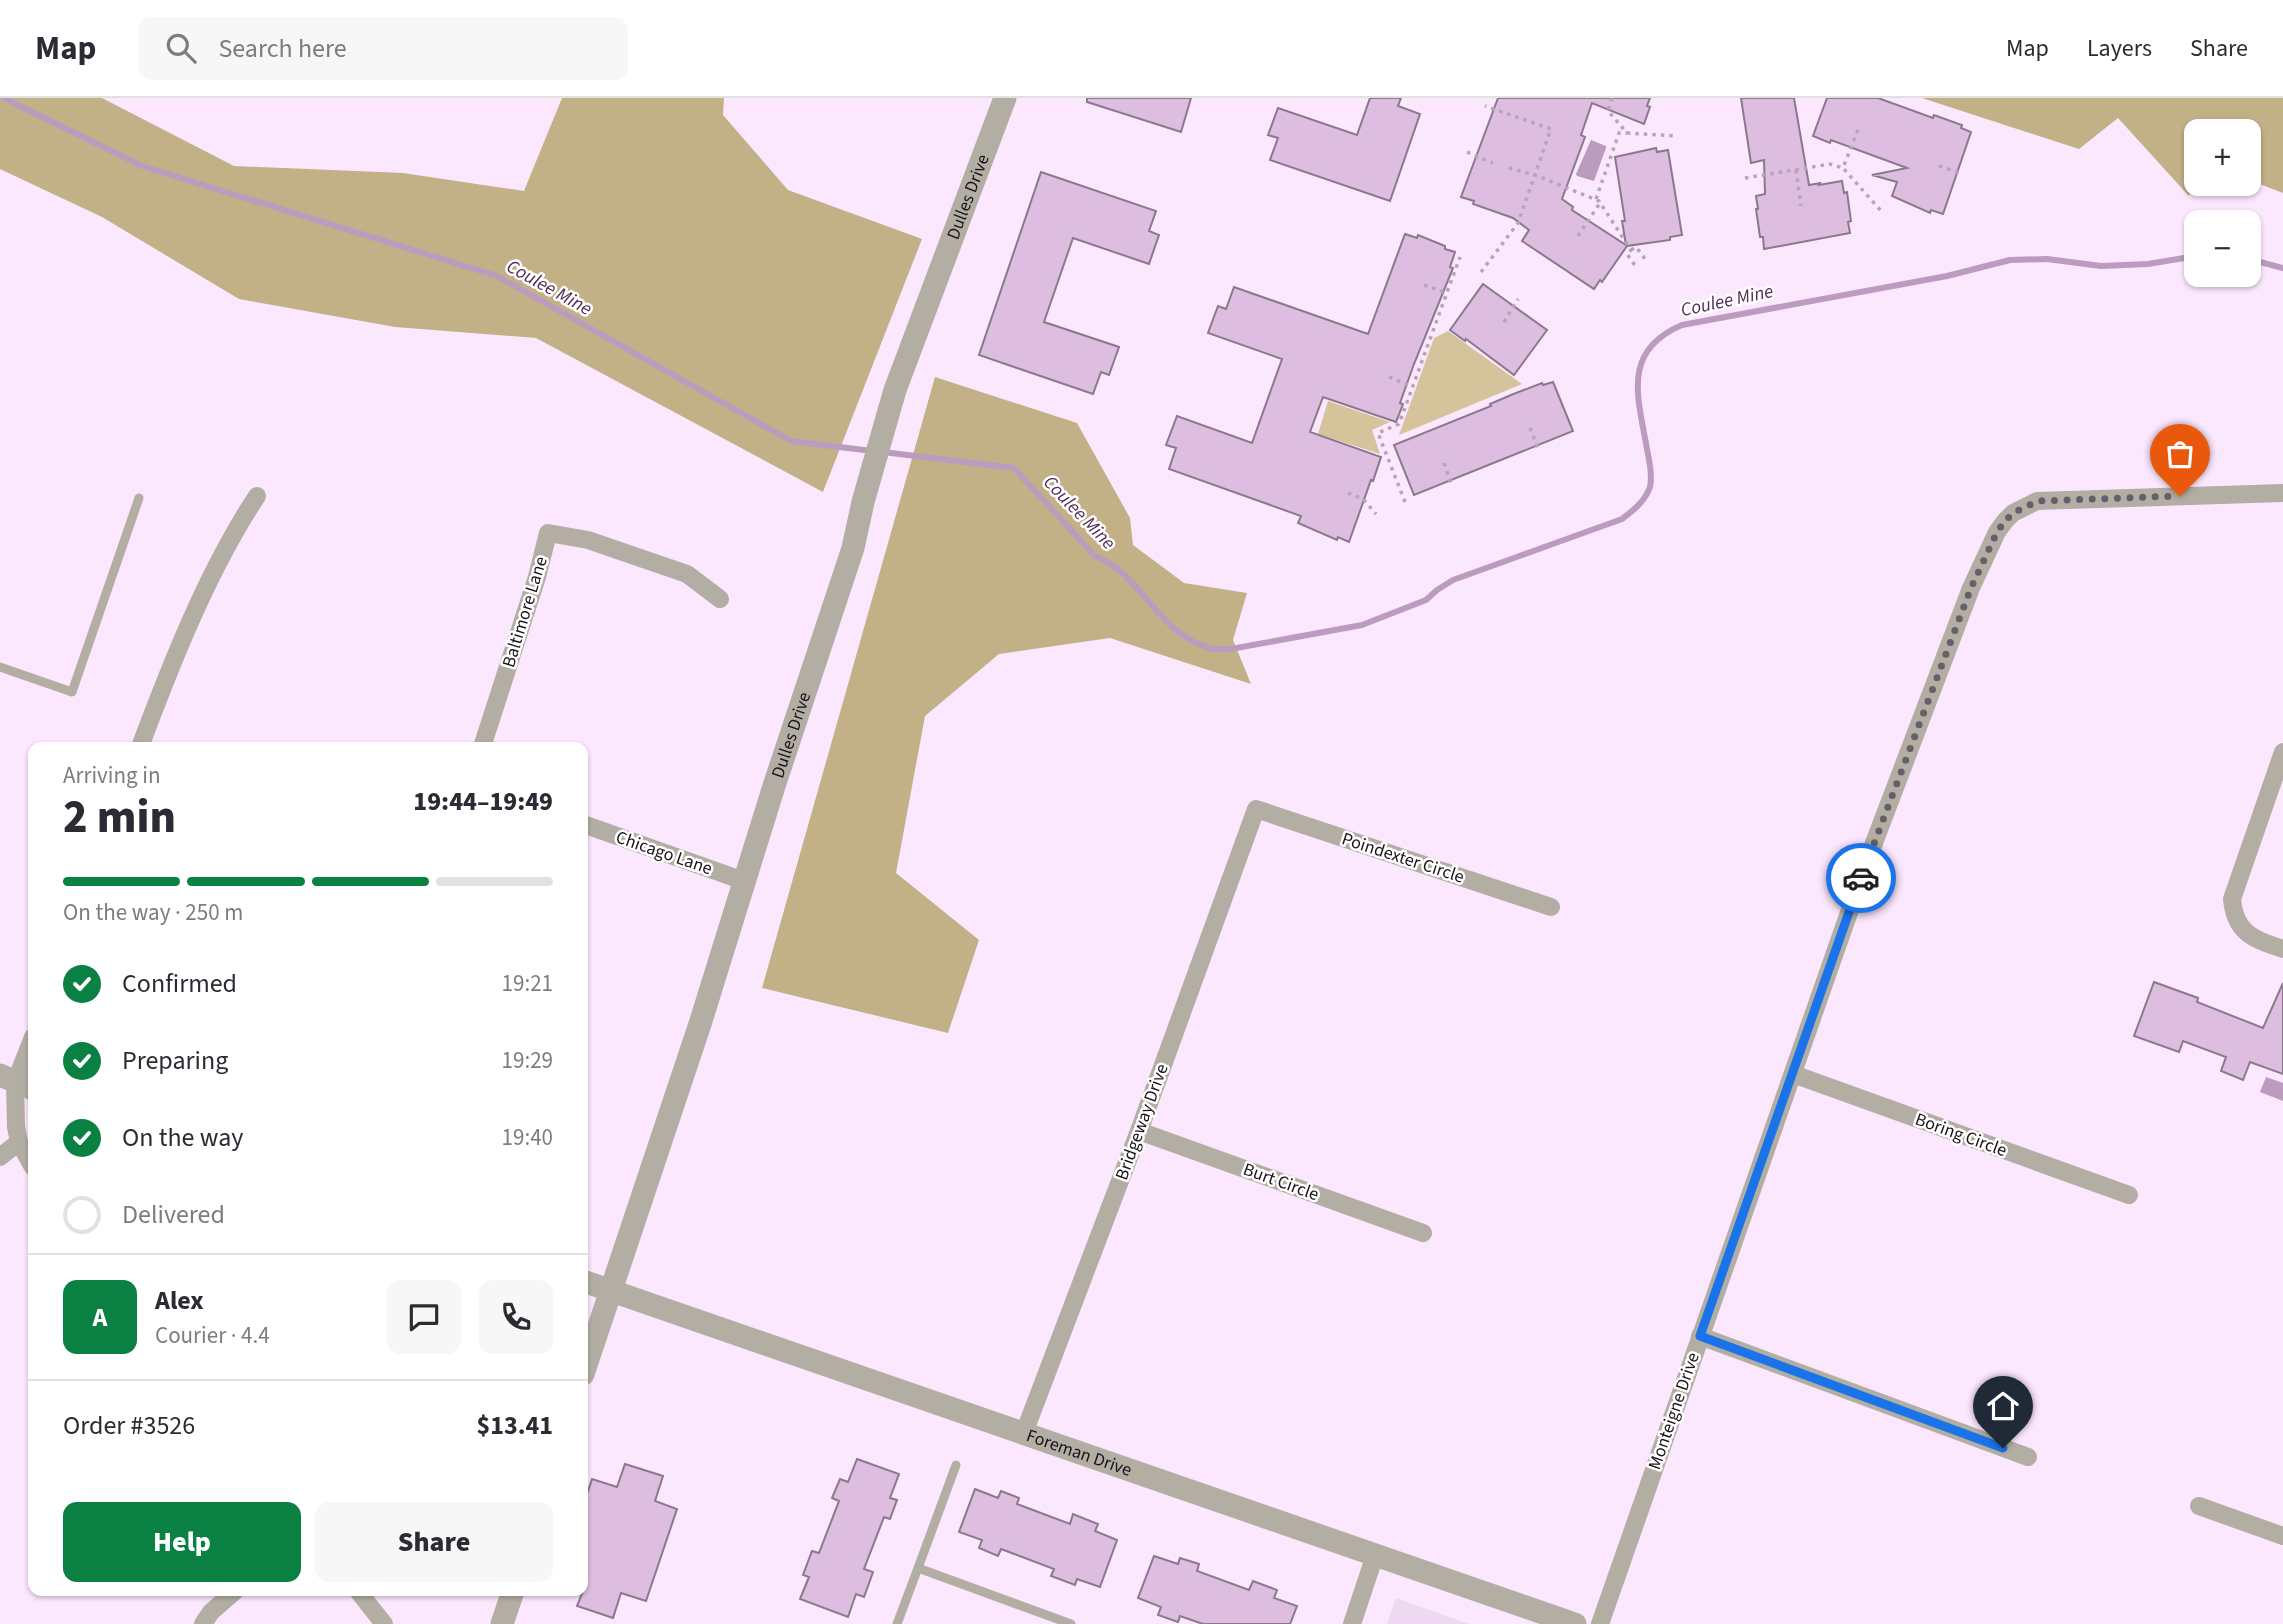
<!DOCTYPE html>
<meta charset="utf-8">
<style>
:root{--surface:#fff;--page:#f7f7f7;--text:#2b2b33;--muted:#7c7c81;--line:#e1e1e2;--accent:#0b8043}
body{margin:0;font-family:"Source Sans 3",sans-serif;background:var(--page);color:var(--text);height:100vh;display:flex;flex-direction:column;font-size:26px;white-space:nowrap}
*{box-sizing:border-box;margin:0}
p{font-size:23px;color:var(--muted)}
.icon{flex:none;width:38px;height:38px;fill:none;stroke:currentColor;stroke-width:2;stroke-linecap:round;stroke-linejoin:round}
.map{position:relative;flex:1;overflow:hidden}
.sheet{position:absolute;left:28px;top:644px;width:560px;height:854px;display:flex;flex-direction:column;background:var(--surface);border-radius:14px;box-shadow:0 2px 5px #0004}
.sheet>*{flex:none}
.fabs{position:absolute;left:2184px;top:21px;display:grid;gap:14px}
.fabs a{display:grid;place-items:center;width:77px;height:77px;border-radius:14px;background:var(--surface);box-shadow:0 2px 5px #0004;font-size:35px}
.pin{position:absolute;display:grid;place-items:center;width:60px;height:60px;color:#fff;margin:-72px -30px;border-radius:50% 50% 50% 0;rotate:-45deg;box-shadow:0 0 7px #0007}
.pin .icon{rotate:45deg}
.courier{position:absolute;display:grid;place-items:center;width:70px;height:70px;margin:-35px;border:5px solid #1a73e8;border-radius:50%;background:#fff;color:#222;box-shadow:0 2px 9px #0007}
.head em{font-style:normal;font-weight:800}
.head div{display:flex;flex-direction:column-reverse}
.head{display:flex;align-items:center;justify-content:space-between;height:119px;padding:0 35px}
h1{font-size:46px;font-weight:800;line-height:52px}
.bar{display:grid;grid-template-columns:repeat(4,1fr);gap:10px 7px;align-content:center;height:84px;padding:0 35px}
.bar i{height:9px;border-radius:5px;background:var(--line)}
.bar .on{background:var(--accent)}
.bar p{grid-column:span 4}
.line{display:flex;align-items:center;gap:18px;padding:0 35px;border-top:2px solid var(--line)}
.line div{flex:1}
.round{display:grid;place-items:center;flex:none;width:74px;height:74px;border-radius:14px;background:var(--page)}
ol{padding:0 35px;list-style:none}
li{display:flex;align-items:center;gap:21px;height:77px}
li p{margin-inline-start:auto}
li .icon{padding:7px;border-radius:50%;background:var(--accent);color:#fff;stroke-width:4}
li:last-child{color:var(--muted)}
li i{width:38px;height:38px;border:4px solid var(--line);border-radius:50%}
.cta{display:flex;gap:14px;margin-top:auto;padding:14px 35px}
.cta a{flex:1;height:80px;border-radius:14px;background:var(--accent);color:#fff;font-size:28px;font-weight:800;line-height:80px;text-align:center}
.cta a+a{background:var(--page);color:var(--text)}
header{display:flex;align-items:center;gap:42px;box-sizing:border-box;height:98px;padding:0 35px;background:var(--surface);border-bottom:2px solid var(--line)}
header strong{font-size:33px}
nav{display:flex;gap:38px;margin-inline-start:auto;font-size:24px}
.search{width:490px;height:63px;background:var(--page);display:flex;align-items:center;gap:18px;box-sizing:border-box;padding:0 24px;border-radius:14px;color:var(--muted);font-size:26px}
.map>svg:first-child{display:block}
.built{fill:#efd8f2}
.green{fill:#d5c39b}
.forest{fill:#c2b086}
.water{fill:#bb9cbf}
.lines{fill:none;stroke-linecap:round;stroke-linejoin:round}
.stream{stroke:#bb9cbf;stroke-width:6}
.building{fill:#ddbde0;stroke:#8a798c;stroke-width:2}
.path{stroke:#b5a5b6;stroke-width:3.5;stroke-dasharray:3.5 5;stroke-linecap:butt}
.service{stroke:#b3aea3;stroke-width:9}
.minor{stroke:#b3aea3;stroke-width:18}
.tertiary{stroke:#b3aea3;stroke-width:23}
.done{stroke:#685e6a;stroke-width:7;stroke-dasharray:0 12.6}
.route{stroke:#1a73e8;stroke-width:9}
.labels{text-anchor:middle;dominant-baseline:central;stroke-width:5;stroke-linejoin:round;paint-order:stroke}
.street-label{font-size:18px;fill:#19131a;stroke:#fff}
.water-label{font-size:19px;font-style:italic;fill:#532b58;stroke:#fff}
</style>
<header>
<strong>Map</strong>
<div class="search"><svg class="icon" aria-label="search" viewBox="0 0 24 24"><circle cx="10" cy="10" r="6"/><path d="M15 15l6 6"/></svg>Search here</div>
<nav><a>Map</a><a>Layers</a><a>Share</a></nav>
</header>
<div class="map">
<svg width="2283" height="1526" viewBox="0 0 2283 1526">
<rect width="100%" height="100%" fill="#fce8fe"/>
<path class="built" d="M1396 1500 1469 1526H1387Z"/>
<path class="green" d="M1448 233 1522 286 1399 337 1434 240Z
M1328 303 1390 324 1372 332 1380 356 1318 336Z"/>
<path class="forest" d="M0 0H102L234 68 403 75 524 93 562 0H724L723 17 788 92 922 141 823 394 536 240 395 229 239 201 102 119 0 71Z
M1922 0H2283V95L2249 82V33H2196V86H2231L2188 97 2118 20 2079 51Z
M935 279 1077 325 1130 420 1133 447 1184 485 1247 495 1233 542 1251 586 1110 540 999 556 925 618 896 775 979 842 948 935 762 890Z"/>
<path class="water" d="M1591 42 1606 48V50L1594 83 1577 78 1576 76Z
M2266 979 2283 985V1003L2260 994Z"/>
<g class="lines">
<path class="stream" d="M4 0 142 68 497 178 791 343 872 353
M2249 161 2283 170
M883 354 1014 370 1095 458C1144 478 1156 534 1209 550 1215 552 1224 551 1231 551L1362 527 1426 502 1437 492 1453 482 1622 421C1634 412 1645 403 1650 389 1653 377 1649 362 1647 351 1638 299 1621 253 1682 227L1947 178 2010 162 2047 161 2101 168 2148 166 2196 158"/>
</g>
<path class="building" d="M1087 0H1191L1181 34 1087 4Z
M1370 0H1401L1398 8 1420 16 1390 103 1270 62 1278 40 1268 37 1278 10 1357 37Z
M1498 0H1650L1647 8 1650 9 1644 26 1592 5 1581 37 1585 39 1562 101 1573 109 1572 112 1626 147 1622 123H1625L1615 59 1656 50 1657 54 1668 52 1682 137 1670 139V142L1627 148 1602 184 1600 182 1594 191 1522 143 1529 132 1513 120 1473 106 1474 103 1461 99Z
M1741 0H1794L1809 87 1820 85 1819 87 1842 83 1844 95 1847 94 1851 123 1848 124 1850 135 1764 151 1763 139H1760L1756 111H1758L1756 98 1765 96 1764 62 1751 65Z
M1827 0H1878L1933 20 1934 17 1962 27 1961 30 1971 34 1943 116 1931 112 1930 115 1892 98 1897 84 1872 77 1907 70 1831 42 1830 45 1813 38Z
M1041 74 1156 113 1149 133 1159 137 1149 166 1073 140 1044 224 1119 249 1109 277 1101 274 1093 296 979 257Z
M1405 136 1417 140 1418 137 1445 148V151L1455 154 1450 169 1453 170 1414 266 1400 305 1403 306 1396 324 1323 299 1310 334 1381 359 1373 383 1371 382 1349 444 1338 439 1337 442 1298 425 1301 418 1169 371 1176 350 1166 347 1177 318 1252 345 1282 261 1208 235 1218 208 1226 211 1234 189 1368 236Z
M1483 186 1547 232 1514 277 1466 241 1465 243 1450 232Z
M1553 284 1573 333 1414 397 1394 347 1491 308 1490 306 1511 297 1542 285 1543 287Z
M2154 884 2198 900 2197 904 2263 930 2283 885V976L2250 964 2243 982 2221 973 2226 959 2183 943 2179 954 2134 938Z
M857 1361 899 1376 890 1400 897 1402 890 1421 884 1419 864 1471 873 1474 864 1499 856 1496 848 1519 800 1501 809 1479 803 1477 812 1453 819 1455 839 1403 832 1400 840 1381 848 1384Z
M625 1366 663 1378 655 1403 677 1411 646 1503 621 1495 613 1520 577 1508 583 1493V1408L592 1381 617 1389Z
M975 1391 998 1400 1001 1393 1019 1400 1017 1406 1070 1426 1073 1416 1098 1426 1095 1433 1117 1442 1100 1489 1077 1481 1075 1487 1051 1478 1054 1471 1001 1451 998 1458 979 1450 982 1442 959 1434Z
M1154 1458 1178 1466 1180 1460 1199 1466 1197 1473 1249 1492 1253 1483 1277 1492 1274 1500 1297 1508 1290 1526H1203L1180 1518 1178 1524 1158 1517 1161 1509 1138 1500Z"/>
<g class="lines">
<path class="path" d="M1612 0 1608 13 1627 35 1676 38
M1858 32 1843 70 1883 115
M1467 54 1493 65
M1939 68 1963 76
M1509 70 1535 77 1599 103 1631 152 1627 156 1636 169
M1796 72 1801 108
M1745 80 1830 66 1843 70
M1596 101 1619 35H1627
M1578 138 1600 105
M1631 152 1636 149 1646 162
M1481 174 1518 125 1551 31 1485 8
M1424 187 1447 195
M1504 224 1518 201
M1389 279 1413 289
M1530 330 1538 350
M1444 365 1451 385
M1348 395 1363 401 1376 416
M1405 404 1378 335 1399 326 1460 159"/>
<path class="service" d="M0 569 72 594 139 400
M918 1470 956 1367
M897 1526 918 1470 1071 1526"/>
<path class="minor" d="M140 649C171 566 208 472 257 398
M482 649 537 479 548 435 588 442 687 476 720 501
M2283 654 2232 801C2235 835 2253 841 2283 851
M583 726 744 783
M33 939 15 985 16 1029 19 1044 33 1069
M1793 976 2129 1097
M1139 1033 1423 1135
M0 1059 19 1044
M1700 1238 2028 1359
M1024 1335 1139 1033 1256 711 1551 809
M2199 1408 2283 1438
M358 1493 384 1526
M203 1526 211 1514 235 1493
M1352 1526 1375 1457
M1600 1526 1866 766 1971 490 1997 434 2005 423 2013 415 2037 403 2283 395"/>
<g class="tertiary">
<path d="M0 977 33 991"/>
<path id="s1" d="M583 1183 1575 1526"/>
<path id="s2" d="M583 1276 700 926 774 688 853 450 863 404 895 292 1005 0"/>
<path d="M502 1526 513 1493"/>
</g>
</g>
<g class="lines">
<path class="done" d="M1861 780 1971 490 1997 434 2005 423 2013 415 2038 403 2180 398"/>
<path class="route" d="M1861 780 1700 1238 2003 1350"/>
</g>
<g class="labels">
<g class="street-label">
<text stroke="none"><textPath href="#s2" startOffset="1239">Dulles Drive</textPath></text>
<text transform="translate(525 514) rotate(-73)">Baltimore Lane</text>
<text stroke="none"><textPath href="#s2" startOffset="672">Dulles Drive</textPath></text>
<text transform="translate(664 755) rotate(19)">Chicago Lane</text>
<text transform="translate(1403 760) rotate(18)">Poindexter Circle</text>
<text transform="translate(1142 1024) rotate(-70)">Bridgeway Drive</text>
<text transform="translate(1961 1037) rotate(20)">Boring Circle</text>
<text transform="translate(1281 1084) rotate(20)">Burt Circle</text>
<text transform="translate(1674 1313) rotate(-71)">Monteigne Drive</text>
<text stroke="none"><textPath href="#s1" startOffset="525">Foreman Drive</textPath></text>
</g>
<g class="water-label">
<text transform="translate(549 190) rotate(29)">Coulee Mine</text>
<text transform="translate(1727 203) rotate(-12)">Coulee Mine</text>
<text transform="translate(1079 415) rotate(46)">Coulee Mine</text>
</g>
</g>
</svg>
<div class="fabs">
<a>+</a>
<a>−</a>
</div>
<div class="pin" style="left:2180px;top:398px;background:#ea580c"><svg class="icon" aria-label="bag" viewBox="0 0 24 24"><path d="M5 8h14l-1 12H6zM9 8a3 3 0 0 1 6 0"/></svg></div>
<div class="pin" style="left:2003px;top:1350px;background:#1f2937"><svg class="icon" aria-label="home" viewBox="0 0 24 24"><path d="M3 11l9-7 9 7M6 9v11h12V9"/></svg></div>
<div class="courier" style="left:1861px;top:780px"><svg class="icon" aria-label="car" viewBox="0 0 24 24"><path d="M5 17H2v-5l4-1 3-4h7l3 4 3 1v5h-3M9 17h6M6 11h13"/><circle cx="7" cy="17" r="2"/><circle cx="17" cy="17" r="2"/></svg></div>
<section class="sheet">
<div class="head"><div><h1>2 min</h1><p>Arriving in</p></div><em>19:44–19:49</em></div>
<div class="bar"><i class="on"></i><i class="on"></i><i class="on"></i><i></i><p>On the way · 250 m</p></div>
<ol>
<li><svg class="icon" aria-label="check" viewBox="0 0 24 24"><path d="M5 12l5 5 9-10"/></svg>Confirmed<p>19:21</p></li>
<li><svg class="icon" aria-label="check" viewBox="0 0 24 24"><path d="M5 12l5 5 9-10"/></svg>Preparing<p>19:29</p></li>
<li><svg class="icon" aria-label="check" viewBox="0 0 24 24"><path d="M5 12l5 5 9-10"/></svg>On the way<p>19:40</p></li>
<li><i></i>Delivered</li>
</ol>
<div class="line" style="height:126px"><b class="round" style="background:var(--accent);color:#fff">A</b><div><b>Alex</b><p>Courier · 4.4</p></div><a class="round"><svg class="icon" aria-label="chat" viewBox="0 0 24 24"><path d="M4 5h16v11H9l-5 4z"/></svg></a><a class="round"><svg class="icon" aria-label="phone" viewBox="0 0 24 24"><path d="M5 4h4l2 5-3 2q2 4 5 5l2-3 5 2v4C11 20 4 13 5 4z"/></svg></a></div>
<div class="line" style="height:91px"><div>Order #3526</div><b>$13.41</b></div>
<div class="cta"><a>Help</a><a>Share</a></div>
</section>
</div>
